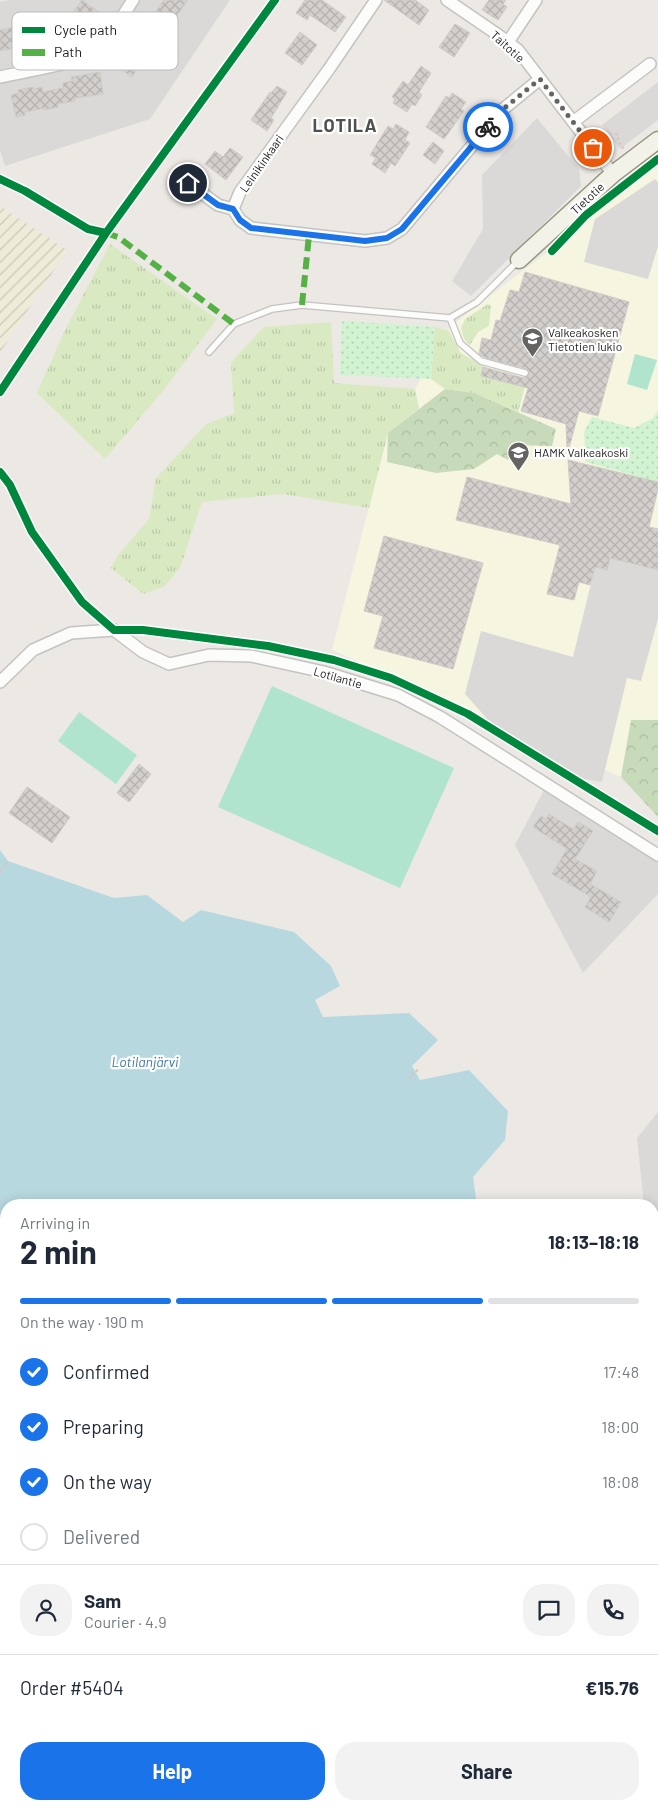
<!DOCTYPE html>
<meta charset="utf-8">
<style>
:root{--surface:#fff;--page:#f2f2f3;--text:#1f2937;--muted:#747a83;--line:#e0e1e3;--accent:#1a73e8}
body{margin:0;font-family:Barlow,sans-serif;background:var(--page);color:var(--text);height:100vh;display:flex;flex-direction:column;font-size:19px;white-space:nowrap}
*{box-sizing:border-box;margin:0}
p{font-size:16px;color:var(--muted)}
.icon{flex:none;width:28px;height:28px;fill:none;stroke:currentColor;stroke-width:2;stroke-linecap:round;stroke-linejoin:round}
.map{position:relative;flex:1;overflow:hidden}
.sheet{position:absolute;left:0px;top:1199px;width:659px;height:611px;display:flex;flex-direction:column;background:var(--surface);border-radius:20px 20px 0 0;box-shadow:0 2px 12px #0003}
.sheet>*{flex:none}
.pin{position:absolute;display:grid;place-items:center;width:42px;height:42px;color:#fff;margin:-21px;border:2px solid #fff;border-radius:50%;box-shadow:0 1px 5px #0007}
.courier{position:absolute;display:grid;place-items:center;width:50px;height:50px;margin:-25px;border:4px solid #1a73e8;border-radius:50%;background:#fff;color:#222;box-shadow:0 1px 6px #0007}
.overview em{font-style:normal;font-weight:700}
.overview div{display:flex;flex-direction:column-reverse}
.overview{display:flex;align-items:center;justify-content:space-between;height:85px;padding:0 20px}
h1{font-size:32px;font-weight:700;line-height:38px}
.bar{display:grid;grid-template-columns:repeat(4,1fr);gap:8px 5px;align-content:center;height:60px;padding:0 20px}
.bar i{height:6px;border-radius:4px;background:var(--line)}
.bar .on{background:var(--accent)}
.bar p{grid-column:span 4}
.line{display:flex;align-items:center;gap:12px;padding:0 20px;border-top:1px solid var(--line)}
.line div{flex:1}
.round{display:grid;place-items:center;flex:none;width:52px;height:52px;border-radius:20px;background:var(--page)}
ol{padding:0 20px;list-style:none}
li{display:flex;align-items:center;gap:15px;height:55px}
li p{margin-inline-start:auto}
li .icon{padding:5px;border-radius:50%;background:var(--accent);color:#fff;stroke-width:4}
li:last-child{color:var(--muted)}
li i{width:28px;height:28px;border:2px solid var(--line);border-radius:50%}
.button{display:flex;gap:10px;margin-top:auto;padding:10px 20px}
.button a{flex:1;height:58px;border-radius:20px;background:var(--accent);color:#fff;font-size:20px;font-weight:700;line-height:58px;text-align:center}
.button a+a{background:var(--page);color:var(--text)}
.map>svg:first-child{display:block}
.residential{fill:#dbd9d7}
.education{fill:#f6f5e0}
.farmland{fill:url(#farmland-furrows)}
.grass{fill:url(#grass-tufts)}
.forest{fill:url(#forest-crowns)}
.park{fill:url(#park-dots)}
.pitch{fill:#b0e4cc}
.parking{fill:#dad9d7}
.water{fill:#b8d8e0}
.building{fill:url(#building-cross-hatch);stroke:#cfcbc7}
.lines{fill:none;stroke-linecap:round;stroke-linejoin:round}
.lane-casing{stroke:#c4c3c1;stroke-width:8}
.street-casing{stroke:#c4c3c1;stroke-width:14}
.secondary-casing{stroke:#95957d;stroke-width:19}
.path{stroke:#d6c7c4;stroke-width:2.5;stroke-dasharray:2.5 2.5;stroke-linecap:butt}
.lane{stroke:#fcfcfb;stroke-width:5.5}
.street{stroke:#fcfcfb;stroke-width:11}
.secondary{stroke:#f3f2e9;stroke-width:16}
.quiet{stroke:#55b145;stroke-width:6;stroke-dasharray:12 6;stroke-linecap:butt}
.cycleway-casing{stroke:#fff;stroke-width:11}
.cycleway{stroke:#00873e;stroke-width:8}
.done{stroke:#656463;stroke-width:5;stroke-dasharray:0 9}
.route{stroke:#1a73e8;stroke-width:6}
.labels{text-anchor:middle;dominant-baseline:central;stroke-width:4.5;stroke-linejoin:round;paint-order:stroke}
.street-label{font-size:12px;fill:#1d1d1d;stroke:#fff}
.poi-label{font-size:12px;fill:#1d1d1d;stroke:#fff;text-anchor:start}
.water-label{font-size:14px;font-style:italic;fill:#4479a7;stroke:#fff}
.district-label{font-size:18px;font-weight:bold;letter-spacing:1px;fill:#505050;stroke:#fff}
.key{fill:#fff;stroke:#bbb;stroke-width:1}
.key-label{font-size:14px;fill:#1d1d1d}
</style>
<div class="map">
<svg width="658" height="1809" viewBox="0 0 658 1809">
<defs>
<pattern id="farmland-furrows" width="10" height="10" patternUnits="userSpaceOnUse" patternTransform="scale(1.25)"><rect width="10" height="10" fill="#ececd8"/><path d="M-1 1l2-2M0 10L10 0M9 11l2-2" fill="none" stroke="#cacab9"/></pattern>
<pattern id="grass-tufts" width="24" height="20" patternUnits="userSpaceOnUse" patternTransform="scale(1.25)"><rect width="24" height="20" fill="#d9eac3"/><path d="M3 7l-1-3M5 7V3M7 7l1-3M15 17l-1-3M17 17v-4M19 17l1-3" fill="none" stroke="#bac8a7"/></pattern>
<pattern id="forest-crowns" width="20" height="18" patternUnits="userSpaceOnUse" patternTransform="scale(1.25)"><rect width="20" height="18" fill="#c7dbba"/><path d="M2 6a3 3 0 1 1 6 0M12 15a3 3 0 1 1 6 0" fill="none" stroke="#aabc9f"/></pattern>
<pattern id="park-dots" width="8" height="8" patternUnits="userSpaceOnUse" patternTransform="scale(1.25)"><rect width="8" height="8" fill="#d2f3d1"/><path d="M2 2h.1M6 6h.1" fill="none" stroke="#b4d0b3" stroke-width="1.8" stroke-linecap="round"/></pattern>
<pattern id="building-cross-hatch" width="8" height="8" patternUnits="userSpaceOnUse" patternTransform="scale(1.25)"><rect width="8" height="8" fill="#d2cfcc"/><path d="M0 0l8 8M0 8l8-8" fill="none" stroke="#b4b1af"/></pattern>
</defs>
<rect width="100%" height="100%" fill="#ece9e5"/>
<path class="residential" d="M9 0H230L150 119 5 166 0 150V2Z
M546 786 658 855V894L583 973 515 845Z
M658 1112V1267L653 1265 652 1205H644L637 1138Z"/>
<path class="education" d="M658 166V720L631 721 621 777 332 650 388 433 419 409 415 389 450 327Z"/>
<path class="farmland" d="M0 206 67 250 0 353Z"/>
<path class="grass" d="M110 244 217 319 163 391 105 459 37 393 64 332Z
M488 304 491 306 489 326 478 332 470 345 464 339 461 328 465 319Z
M331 322 334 383 415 389 419 408 388 433 369 508 283 494 202 502 180 568 164 587 143 594 111 568 118 555 149 519 156 478 206 424 234 413 231 362 264 327Z
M435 327 449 331 461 353 484 366 481 376 525 387 518 412 474 393 445 389 431 379Z"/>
<path class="forest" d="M445 389 474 393 556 429 552 446 513 445 508 460 497 454 474 469 436 473 387 462 388 433Z
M631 720H658V817L621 777Z"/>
<path class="park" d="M342 321 435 327 431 379 340 375Z
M658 410V482L586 462 584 432 592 417 634 428 653 418Z"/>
<path class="pitch" d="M635 354 657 360 647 390 627 384Z
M272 686 454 768 400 888 218 807Z
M79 712 137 755 116 784 58 741Z"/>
<path class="parking" d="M658 82V120L620 149 602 125Z
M537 118 579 169 581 186 471 296 452 281 483 229 482 175Z
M655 179 658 182V246L648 279 584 262 595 219Z
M613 547 627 563 658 570V619L641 681 627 678 602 782 584 779 489 721 465 694 481 631 573 657 595 567 607 570Z"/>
<path class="water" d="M0 850 8 861 114 898 147 895 183 922 201 910 294 932 331 966 340 986 315 1000 323 1017 409 1013 438 1040 412 1066 420 1080 469 1070 508 1111 505 1140 473 1177 477 1205H6V1804H633L630 1809H0Z
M653 1498 658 1504V1554L653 1556Z
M652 1599 658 1602V1687L653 1698Z"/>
<path class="building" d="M82 0 100 13 84 35 80 32 70 45 57 35Z
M164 0H188L163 34 171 39 164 49 156 43 132 77 115 65 136 36 144 42 161 19 154 14Z
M305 0H322L346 17 335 32 310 15 307 20 296 13Z
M384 0H415L429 10 419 25Z
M489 0H506L503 4 507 7 498 20 482 10Z
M29 24 33 44 0 51V30Z
M455 24 470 33 454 57 439 47Z
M300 32 317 45 302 65 285 53Z
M421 66 431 73 419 92 422 95 415 106 412 104 407 112 393 103 395 99 392 97 403 81 408 85Z
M100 72 103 94 75 98V101L58 104V107L44 110V108L25 112V115L16 117 11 95 19 93 18 90 33 87 34 89 42 87 43 92 63 88V83L72 81 71 77Z
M277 86 287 92 271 118 274 120 267 131 251 120 270 92 271 93Z
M452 93 466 102 461 109 464 111 444 139 426 127 446 96 449 98Z
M396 124 409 132 405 140 410 143 395 166 391 163 385 173 372 164 376 158 370 155 388 126 393 129Z
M433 142 444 151 435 164 423 155Z
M230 148 243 157 226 180 205 164 215 151 223 157Z
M525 272 629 302 598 416 579 411 569 448H567L566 424 521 411 528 388 481 376 483 367 524 378 529 375V371L527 369 486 358 479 354 482 338 491 340 496 320 500 321 510 290 519 292Z
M568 460 658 482V489L649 527 658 529V570L610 558 607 570 595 567 590 585 579 582 574 600 547 594 560 545 456 520 467 477 571 504Z
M384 536 483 563 453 669 374 648 383 616 364 611Z
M139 764 151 774 129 802 117 793Z
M27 787 70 817 52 843 9 813Z
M549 814 573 829 578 822 593 831 575 859 597 871 590 884 621 902 609 922 585 907 591 897 552 874 567 849 533 827 541 816 546 819Z"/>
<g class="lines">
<defs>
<path id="lane" d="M517 262 477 302 450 318 460 343 481 361 525 373
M209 352 234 324 272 309 302 305 450 318"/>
<path id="street" d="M376 0 329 69 240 192 233 209 240 220 251 228 365 241 387 238 402 229 502 110 540 79
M447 0 504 39 518 50 613 174
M508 42 536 0
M0 77C18 73 82 62 94 53 107 43 123 15 133 0
M573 122 650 64
M188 183 218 205 233 209
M0 682 33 650 71 633 114 630 143 652 169 664 209 655 251 656 324 672 398 695 440 717 658 855"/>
<path id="secondary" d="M519 260 613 174 658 140"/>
</defs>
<use href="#lane" class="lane-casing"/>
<use href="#street" class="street-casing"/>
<use href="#secondary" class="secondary-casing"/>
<path class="path" d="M616 133 620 144 624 149
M0 872 8 861
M409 1079 419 1068
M652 1378 658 1382
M652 1466 658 1471"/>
<use href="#lane" class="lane"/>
<use href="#street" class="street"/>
<use href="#secondary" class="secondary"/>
<path class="quiet" d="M106 233 118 237 234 324
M302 305 309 235"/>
<defs>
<path id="cycleway" d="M0 179 25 191 88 229 106 233
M552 251 586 215 658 159
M0 392 106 233 275 0
M0 472 10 485 32 532 82 602 114 630H143L268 646 334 660 391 678 468 714 658 831"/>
</defs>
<use href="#cycleway" class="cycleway-casing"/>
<use href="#cycleway" class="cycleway"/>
</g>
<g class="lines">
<path class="done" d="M488 127 502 110 540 79 593 148"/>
<path class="route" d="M188 183 218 205 233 209 240 220 251 228 365 241 387 238 402 229 488 127"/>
</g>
<defs>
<symbol id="school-pin" viewBox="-11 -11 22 30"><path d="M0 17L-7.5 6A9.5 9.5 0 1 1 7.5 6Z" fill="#656463" stroke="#fff"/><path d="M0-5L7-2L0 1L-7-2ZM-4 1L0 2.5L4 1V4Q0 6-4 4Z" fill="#fff"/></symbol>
<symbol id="university-pin" viewBox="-11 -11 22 30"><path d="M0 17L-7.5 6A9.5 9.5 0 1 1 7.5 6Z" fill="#656463" stroke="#fff"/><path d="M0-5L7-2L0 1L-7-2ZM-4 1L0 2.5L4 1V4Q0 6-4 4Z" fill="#fff"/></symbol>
</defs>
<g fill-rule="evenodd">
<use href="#school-pin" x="520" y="326" width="25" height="34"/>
<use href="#university-pin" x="506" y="440" width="25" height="34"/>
</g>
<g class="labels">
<g class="street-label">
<text transform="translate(508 46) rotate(42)">Taitotie</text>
<text transform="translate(261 163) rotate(-55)">Leinikinkaari</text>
<text transform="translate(587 198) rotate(-43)">Tietotie</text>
<text transform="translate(338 677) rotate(16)">Lotilantie</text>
</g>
<g class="poi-label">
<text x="548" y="332">Valkeakosken<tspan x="548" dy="14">Tietotien lukio</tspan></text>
<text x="534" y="452">HAMK Valkeakoski</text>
</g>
<g class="water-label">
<text x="145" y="1061">Lotilanjärvi</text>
</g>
<g class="district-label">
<text x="345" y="125">LOTILA</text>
</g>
</g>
<rect x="12" y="12" width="166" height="58" rx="8" class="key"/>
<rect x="22" y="27" width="23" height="6" fill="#00873e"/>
<rect x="22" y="49" width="23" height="7" fill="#55b145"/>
<g class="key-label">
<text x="54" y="35">Cycle path</text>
<text x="54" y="57">Path</text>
</g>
</svg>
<div class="pin" style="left:593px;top:148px;background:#ea580c"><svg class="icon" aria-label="bag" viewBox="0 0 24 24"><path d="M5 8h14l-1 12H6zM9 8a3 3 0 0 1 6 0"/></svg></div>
<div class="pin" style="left:188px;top:183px;background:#1f2937"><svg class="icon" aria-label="home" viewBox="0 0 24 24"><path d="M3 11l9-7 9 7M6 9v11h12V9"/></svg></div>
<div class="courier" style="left:488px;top:127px"><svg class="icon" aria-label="bike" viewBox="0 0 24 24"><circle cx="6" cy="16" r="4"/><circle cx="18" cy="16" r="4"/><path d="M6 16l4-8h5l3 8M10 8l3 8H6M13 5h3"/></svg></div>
<section class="sheet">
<div class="overview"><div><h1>2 min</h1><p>Arriving in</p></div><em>18:13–18:18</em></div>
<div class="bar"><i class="on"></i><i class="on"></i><i class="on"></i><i></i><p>On the way · 190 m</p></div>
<ol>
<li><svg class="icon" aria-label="check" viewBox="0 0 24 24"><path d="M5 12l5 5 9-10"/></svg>Confirmed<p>17:48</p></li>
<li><svg class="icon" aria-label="check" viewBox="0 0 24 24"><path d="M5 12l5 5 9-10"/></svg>Preparing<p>18:00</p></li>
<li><svg class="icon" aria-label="check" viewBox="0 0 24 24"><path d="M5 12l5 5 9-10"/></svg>On the way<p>18:08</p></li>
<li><i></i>Delivered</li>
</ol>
<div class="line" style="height:90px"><a class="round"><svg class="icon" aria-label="person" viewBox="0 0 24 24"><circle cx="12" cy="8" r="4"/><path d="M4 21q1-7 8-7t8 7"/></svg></a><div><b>Sam</b><p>Courier · 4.9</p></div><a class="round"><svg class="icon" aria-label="chat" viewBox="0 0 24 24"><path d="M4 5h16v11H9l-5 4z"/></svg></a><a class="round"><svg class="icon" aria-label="phone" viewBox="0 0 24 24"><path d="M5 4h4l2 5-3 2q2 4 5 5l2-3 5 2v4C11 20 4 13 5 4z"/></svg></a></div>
<div class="line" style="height:65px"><div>Order #5404</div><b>€15.76</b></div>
<div class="button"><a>Help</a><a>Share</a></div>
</section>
</div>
